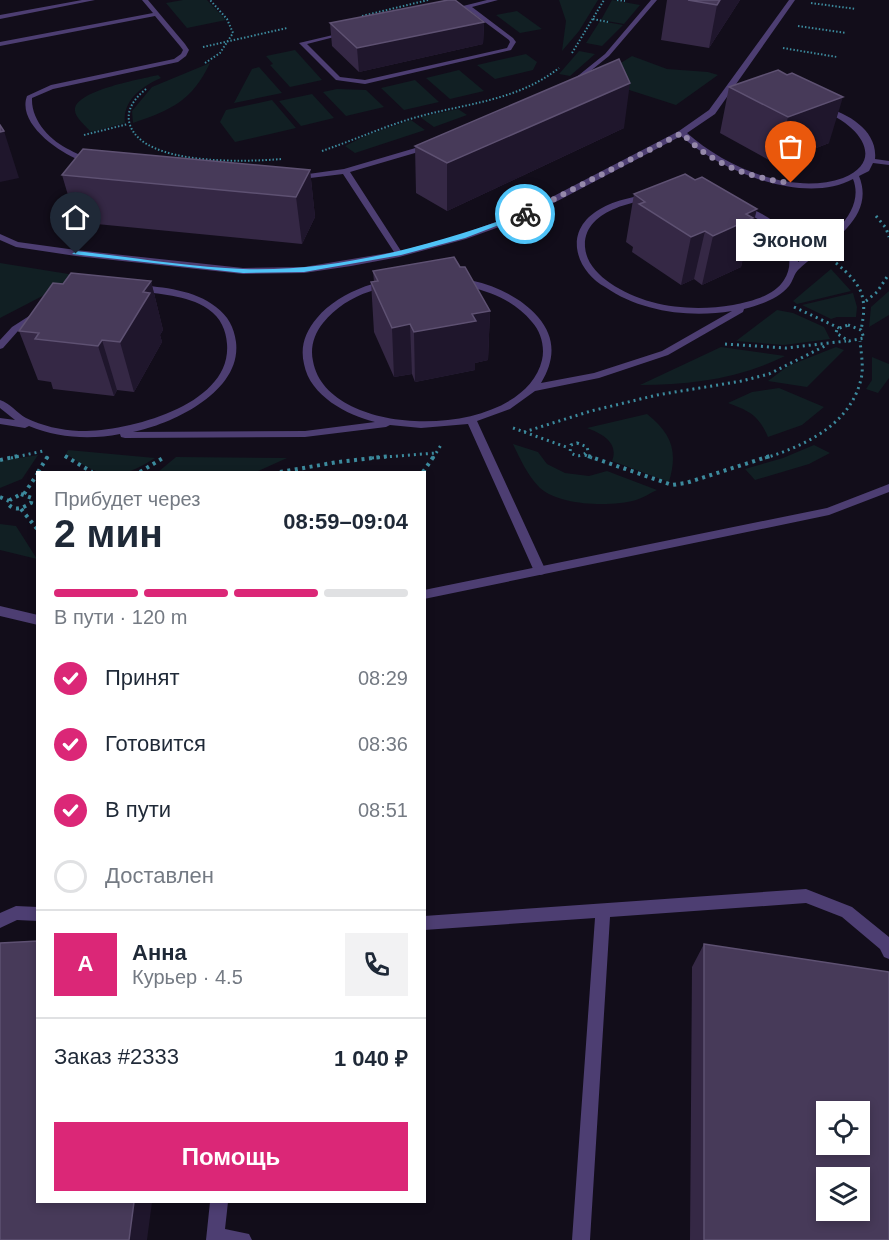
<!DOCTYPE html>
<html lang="ru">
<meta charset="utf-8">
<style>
:root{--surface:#fff;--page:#f2f2f3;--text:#1f2937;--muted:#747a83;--line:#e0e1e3;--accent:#db2777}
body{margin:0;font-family:Helvetica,sans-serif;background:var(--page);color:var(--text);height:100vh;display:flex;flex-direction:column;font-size:22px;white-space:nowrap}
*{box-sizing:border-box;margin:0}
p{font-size:20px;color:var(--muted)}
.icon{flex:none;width:33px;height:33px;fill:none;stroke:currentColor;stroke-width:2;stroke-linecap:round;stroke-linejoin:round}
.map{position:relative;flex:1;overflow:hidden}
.side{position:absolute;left:36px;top:471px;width:390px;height:732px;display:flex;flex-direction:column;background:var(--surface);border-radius:0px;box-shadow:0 3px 9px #0003}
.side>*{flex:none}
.controls{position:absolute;left:816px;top:1101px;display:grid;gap:12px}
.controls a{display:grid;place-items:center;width:54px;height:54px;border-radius:0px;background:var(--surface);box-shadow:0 3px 9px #0003;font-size:30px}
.pin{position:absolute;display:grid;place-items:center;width:51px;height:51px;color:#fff;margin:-62px -26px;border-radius:50% 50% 50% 0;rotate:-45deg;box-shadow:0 0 6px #0007}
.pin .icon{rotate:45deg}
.courier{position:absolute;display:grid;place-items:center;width:60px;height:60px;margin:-30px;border:4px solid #4fc3f7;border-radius:50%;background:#fff;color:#222;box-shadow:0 2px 8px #0007}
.bubble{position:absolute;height:42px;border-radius:0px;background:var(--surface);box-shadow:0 3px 9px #0003;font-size:20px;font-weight:800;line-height:42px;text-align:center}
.overview em{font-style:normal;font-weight:800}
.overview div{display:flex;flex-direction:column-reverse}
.overview{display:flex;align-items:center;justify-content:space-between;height:102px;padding:0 18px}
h1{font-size:39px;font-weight:800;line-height:45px}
.bar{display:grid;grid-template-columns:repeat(4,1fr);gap:9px 6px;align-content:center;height:72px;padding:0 18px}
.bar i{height:8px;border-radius:4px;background:var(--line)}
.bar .active{background:var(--accent)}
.bar p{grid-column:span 4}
.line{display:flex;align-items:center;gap:15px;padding:0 18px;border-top:2px solid var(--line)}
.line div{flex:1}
.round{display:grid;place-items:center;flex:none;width:63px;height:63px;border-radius:0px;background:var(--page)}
ol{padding:0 18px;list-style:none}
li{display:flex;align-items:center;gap:18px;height:66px}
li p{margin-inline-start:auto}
li .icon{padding:6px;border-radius:50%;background:var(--accent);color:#fff;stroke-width:4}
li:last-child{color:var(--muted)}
li i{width:33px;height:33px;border:3px solid var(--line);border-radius:50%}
.cta{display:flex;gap:12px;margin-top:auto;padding:12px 18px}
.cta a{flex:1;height:69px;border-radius:0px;background:var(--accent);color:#fff;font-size:24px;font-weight:800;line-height:69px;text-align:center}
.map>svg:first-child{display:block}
.green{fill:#111f23}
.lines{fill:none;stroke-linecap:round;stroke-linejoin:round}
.path-far2{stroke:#3c8a9d;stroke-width:2;stroke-dasharray:1.5 2;stroke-linecap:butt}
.path-far1{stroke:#3c8a9d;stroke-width:3;stroke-dasharray:2 4;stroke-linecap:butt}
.path{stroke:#3c8a9d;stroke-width:4;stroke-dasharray:3 4.5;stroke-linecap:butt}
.service{fill:#4d3e72;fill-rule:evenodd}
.minor{fill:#4d3e72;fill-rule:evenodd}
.wall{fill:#352845}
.shaded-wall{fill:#1f162c}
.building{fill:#473a59;stroke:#5e5172;stroke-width:1.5;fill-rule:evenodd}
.route{fill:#4fc3f7}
.done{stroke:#9589aa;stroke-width:6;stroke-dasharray:0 10.8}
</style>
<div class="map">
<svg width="889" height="1240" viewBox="0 0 889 1240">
<rect width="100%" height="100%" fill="#120d1a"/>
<path class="green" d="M183 0H207L226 20 187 28 166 3Z
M559 0H598L579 31 562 51 566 21Z
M612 0 640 5 624 24 601 20Z
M517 11 542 29 520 33 496 15Z
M600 21 623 25 602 46 586 43Z
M295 50 322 80 290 87 270 65 273 64 266 56Z
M579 51 595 54 570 76 559 74Z
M526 54 537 62 533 70 495 79 477 65Z
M632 56 667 69 708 72 718 75 676 105 595 79Z
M210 63C192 101 171 110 133 123L132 111 152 87Z
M259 67 282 93 234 103 252 69Z
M459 70 484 91 450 99 426 78Z
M158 75 161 78C142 86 122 101 125 123L91 132C86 126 74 117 75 109 77 90 142 79 158 75Z
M415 80 439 102 404 110 381 88Z
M337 89 366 90 384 107 346 116 323 92Z
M312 94 334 118 301 126 279 101Z
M272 100 296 128 235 142 220 122 226 110Z
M458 109 467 115 434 127 420 117Z
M411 120 425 130 355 153 345 146 367 135Z
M0 263 81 276 0 318Z
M831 269 851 291 797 304 793 301Z
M889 291V315L869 327 871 307Z
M853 293 857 307 856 317H837L831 319 802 305Z
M777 310 793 313 824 327 830 339 784 345 736 341Z
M721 347 785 356C739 379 691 385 640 385Z
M836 347 844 350 807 387 768 381 788 366Z
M872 357 889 364V378L878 393 866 389 872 380Z
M779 388 824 407 802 425 768 437C759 416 750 411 728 403L752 392Z
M647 414C672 434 678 451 669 482L612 461C619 443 603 434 587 428Z
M513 444 538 452 547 464 565 473 589 476 607 471 657 490C650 493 643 498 636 500 611 507 560 506 540 488 528 476 520 459 513 444Z
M814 445 830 453 809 464 755 480 745 469 783 458Z
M68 450 155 458C118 482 101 478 66 454Z
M38 455 22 479 0 488V461Z
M176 457 287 458 256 472H158Z
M0 524 16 526 37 559 0 550Z"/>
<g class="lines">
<path class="path-far2" d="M617 0 625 1
M811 3 856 9
M362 16 428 0
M593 19 608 22
M798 26 846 33
M203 47 287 28
M783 48 837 57
M572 53 604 0
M205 63 220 53 233 33 227 19 210 0
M146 89C135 98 125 110 130 125 144 166 246 162 282 159
M84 135 128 124
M322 151C354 140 385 126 417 117 467 103 517 101 559 68"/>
<path class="path-far1" d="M876 216 886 228 889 237
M66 231 77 218
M836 263C862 285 868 296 861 330
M866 301 877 292 889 274
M794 307 839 328
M848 325 861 330 864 338 849 341 836 333 837 329Z
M725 344 786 348 846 341
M513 428 569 448
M524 432 591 411 657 395 742 381 769 374 827 345
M577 443 587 447 588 451C582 457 576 457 570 452L571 445Z
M585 455 592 458
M65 456 68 458
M11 458 43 451
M47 458 50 453
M372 458 436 453
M433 458 441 445
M765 458C808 445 854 422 862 374 863 363 861 351 860 341"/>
<path class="path" d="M65 456 92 472
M588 456 672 485 686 483 770 456
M0 460 18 456
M38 472 48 456
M140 472 163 458
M280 472 338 462 390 456
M423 472 434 456
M424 484V490
M21 494 32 498 31 503C24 507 16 512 9 505L10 500Z
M24 494 38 473
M0 497 9 501
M21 509 38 530"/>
<path class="service" d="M82 0H95L0 19V15Z
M142 0H148L185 44 189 50 186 56 178 62 53 89 32 98C31 121 51 141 70 150 78 155 88 157 96 162 90 165 85 162 79 160 57 151 17 123 27 96L51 85 174 59 181 54 183 50 180 46 155 16 0 46V42L153 13Z
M487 0H498L472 7 513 38 516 42 511 50 365 84 336 80 299 43 350 31V33L307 44 340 77 365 80 507 48 510 42 509 40 466 8 450 12 447 10Z
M651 0H657L609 56 578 81H574V79L605 54Z
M789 0H795L715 114 687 133C725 167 792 196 843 178 889 159 855 122 822 111L821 109 825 107C849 114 878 131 875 159L889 161V165L873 163 869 171 859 176C877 220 824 245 798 270 794 274 793 281 789 286 778 299 760 305 744 309L743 312 668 355 599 378 535 391 510 409 477 421 546 571 544 574 540 575 534 571 468 424 421 428 390 425 386 427 305 437 125 438 121 437 120 434C90 440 58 438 29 426L25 428 0 424V418L15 420 0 408V400C10 403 17 413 26 418 42 426 61 430 79 431 126 432 232 406 227 344 226 330 221 318 208 309 186 294 159 295 134 290V286L137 285C163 287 195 290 216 307 228 316 234 327 236 342 242 392 172 424 133 432L305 431 375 422C347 415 310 396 304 364 300 347 305 332 317 318 364 263 490 261 538 317 556 338 555 360 541 383L594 373 662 351 732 311C690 318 641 312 605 287 591 279 579 265 577 248 570 169 794 178 798 262 821 245 867 214 853 179 803 206 719 170 681 136L529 216 466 239 399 257 351 266 304 273 243 274 76 256 16 247 0 240V234L18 242 76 250 243 268 304 267 394 252 343 174 294 180 290 178 294 176 344 169 429 144H432V148L350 172 401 251 460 235 523 212 679 131 709 110ZM667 197C709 199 755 206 782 241 791 252 792 268 784 280 774 296 750 302 733 305 691 312 645 307 610 283 597 274 586 262 585 247 583 208 640 200 667 197ZM425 282C465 284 505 290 532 322 541 332 545 347 542 360 523 441 327 442 313 361 310 348 314 334 323 323 348 292 387 284 425 282Z
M40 309 43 310V314L18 331 3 348 0 349V340L12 327Z
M806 889 852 907 889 937V959L884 957 880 949 842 917 806 903 610 917 590 1240H572L595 918 424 930V916Z
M16 906 38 907V921L17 920 0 928V913Z
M210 1202H228L225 1229 249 1234 252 1240H206Z"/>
<path class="minor" d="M889 484V492L829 515 424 599V590L827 508Z
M0 606 38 615V625L0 616Z"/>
</g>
<path class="wall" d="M667 0H740L709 48 661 40Z
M484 22 483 44 359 72 332 46 330 23Z
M787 75 829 143 776 164 720 133 729 87Z
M624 128 447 211 416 193 415 146Z
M310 170 315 217 302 244 76 222 62 175Z
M685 174 745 257 743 258 741 267 702 285 694 279 681 285 632 252 633 247 626 242 634 194Z
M460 267 490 311 488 360 475 363V370L415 382 412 374 394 377 374 332 371 282H374L373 271Z
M151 281 163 330 160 335 162 342 134 392 117 390 114 396 53 389 51 382 38 380 19 331 63 284Z
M704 944 889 1240H690L692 967Z"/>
<path class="shaded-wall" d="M720 0H740L709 48 717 5Z
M484 22 483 44 359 72 357 48Z
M630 83 624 128 447 211V163Z
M843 97 829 143 776 164 788 117Z
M4 131 19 178 0 182V132Z
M310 170 315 217 302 244 296 197Z
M757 209 745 257 743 258 741 267 702 285 713 236 746 214Z
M705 231 694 279 681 285 691 237Z
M151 281 163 330 160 335 162 342 134 392 120 342 143 292Z
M490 311 488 360 475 363V370L415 382 414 332 472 314Z
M410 324 412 374 394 377 392 328Z
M102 340 117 390 114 396 98 346Z
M134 1202H152L147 1240H129Z"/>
<path class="building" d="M448 0H455L484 22 357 48 330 23Z
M688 0H720L717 5Z
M619 59 630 83 447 163 415 146Z
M778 70 787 75 792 73 843 97 788 117 729 87Z
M0 125 4 131 0 132Z
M83 149 310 170 296 197 62 175Z
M685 174 695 180 702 177 757 209 746 214 753 218 713 236 705 231 691 237 639 204 645 202 634 194Z
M454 257 460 267H465L490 311 472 314 476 321 414 332 410 324 392 328 371 282 378 281 373 271Z
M71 273 151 281 143 292 150 293 120 342 102 340 98 346 35 339 39 333 19 331 53 283 63 284Z
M38 941V1202H134L129 1240H0V943Z
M704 944 889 972V1240H704ZM826 1112H860V1144H826ZM826 1178H860V1210H826Z"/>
<path class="route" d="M522 213 528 214 465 238 401 255 304 272 243 273 72 254 76 251C131 257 188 267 243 269 339 272 433 245 522 213Z"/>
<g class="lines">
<path class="done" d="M525 214 682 133C710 164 750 178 791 183"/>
</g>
</svg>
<div class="controls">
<a><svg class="icon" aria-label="locate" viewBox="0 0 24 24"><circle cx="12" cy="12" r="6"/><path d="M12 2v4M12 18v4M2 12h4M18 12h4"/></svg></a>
<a><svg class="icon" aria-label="layers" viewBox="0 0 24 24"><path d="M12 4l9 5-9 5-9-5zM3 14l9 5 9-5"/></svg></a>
</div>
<div class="pin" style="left:791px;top:183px;background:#ea580c"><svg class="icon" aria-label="bag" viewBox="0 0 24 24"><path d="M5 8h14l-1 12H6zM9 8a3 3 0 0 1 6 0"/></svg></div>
<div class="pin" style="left:76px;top:254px;background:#1f2937"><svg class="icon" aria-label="home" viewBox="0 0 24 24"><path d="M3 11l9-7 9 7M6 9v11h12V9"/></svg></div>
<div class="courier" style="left:525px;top:214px"><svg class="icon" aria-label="bike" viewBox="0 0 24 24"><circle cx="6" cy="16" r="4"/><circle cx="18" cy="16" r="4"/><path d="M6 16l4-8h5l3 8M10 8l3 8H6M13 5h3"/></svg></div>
<div class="bubble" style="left:736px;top:219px;width:108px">Эконом</div>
<section class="side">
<div class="overview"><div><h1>2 мин</h1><p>Прибудет через</p></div><em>08:59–09:04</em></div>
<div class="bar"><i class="active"></i><i class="active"></i><i class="active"></i><i></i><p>В пути · 120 m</p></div>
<ol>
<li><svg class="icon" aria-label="check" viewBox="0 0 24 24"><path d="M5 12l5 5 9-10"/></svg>Принят<p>08:29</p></li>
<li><svg class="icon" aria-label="check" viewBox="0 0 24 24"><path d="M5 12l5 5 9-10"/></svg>Готовится<p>08:36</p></li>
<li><svg class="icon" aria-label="check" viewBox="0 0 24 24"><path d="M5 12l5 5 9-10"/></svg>В пути<p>08:51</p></li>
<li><i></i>Доставлен</li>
</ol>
<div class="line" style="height:108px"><b class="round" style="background:var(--accent);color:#fff">А</b><div><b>Анна</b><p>Курьер · 4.5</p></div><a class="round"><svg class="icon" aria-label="phone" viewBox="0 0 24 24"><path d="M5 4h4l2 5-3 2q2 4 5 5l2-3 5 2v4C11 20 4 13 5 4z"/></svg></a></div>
<div class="line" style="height:78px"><div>Заказ #2333</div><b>1 040 ₽</b></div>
<div class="cta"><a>Помощь</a></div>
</section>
</div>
